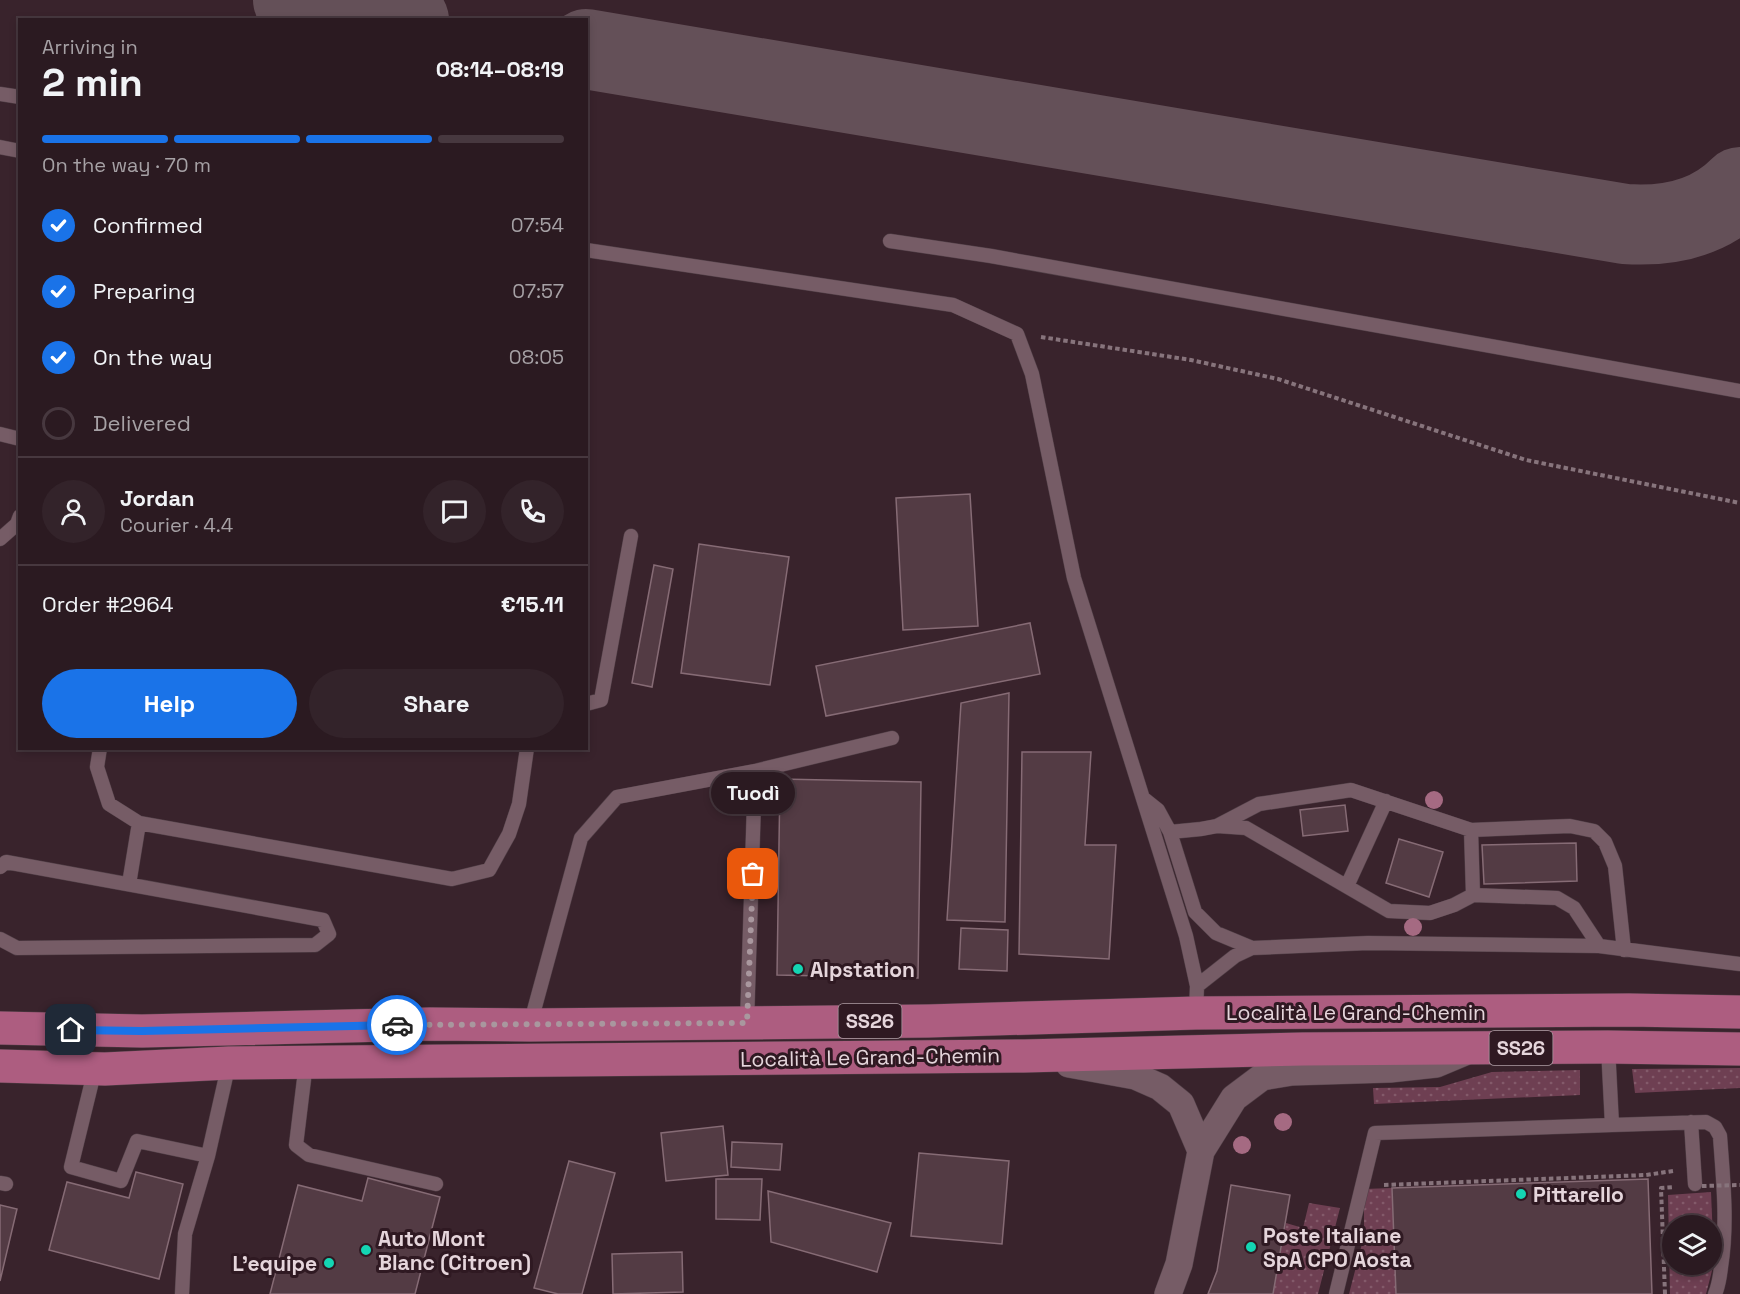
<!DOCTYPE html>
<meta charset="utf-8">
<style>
:root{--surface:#2b1a21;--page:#33232a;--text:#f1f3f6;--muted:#a6a1a5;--line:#47383f;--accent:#1a73e8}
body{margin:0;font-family:"Space Grotesk",sans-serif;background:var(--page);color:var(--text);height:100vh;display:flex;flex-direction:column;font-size:22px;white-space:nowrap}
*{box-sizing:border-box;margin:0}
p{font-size:20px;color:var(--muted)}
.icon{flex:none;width:33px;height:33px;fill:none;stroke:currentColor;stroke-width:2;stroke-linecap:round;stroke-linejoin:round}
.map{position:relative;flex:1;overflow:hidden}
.panel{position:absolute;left:18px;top:18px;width:570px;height:732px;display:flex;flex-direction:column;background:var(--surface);border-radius:0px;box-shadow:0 3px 9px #0003,0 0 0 2px var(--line)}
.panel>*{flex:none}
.buttons{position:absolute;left:1662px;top:1215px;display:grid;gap:12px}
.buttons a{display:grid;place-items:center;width:60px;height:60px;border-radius:50%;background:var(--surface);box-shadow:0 3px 9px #0003,0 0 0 2px var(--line);font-size:30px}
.pin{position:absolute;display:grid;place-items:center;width:51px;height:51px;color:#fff;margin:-26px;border-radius:12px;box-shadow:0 3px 9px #0006}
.courier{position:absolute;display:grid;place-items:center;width:60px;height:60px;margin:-30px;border:4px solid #1a73e8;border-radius:50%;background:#fff;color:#222;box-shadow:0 2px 8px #0007}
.bubble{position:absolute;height:42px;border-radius:21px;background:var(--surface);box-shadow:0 3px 9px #0003,0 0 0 2px var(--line);font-size:20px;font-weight:800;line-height:42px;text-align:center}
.head em{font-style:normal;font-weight:800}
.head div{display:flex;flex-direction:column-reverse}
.head{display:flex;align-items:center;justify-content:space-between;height:102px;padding:0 24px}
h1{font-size:39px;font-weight:800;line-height:45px}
.bar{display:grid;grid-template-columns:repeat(4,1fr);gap:9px 6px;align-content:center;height:72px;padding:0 24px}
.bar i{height:8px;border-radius:4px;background:var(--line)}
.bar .current{background:var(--accent)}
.bar p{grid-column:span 4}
.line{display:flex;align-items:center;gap:15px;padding:0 24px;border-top:2px solid var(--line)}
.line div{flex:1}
.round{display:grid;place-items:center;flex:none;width:63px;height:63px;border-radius:32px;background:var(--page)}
ol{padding:0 24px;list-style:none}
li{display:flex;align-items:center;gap:18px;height:66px}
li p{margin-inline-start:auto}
li .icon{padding:6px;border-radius:50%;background:var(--accent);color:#fff;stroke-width:4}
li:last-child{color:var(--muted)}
li i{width:33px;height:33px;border:3px solid var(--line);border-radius:50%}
.action{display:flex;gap:12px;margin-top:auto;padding:12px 24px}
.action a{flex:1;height:69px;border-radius:36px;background:var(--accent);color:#fff;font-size:24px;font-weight:800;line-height:69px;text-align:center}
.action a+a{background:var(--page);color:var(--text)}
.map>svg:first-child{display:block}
.grass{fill:url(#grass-dots);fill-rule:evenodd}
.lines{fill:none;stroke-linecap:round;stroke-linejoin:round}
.taxiway{stroke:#645058;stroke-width:80}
.building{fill:#533b44;stroke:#866b75;stroke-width:1.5}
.lane-casing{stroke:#524048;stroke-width:15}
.street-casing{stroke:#524048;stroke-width:28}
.primary-casing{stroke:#524048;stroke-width:34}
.path{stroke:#87747c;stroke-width:4;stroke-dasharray:4.5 3;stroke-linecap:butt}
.lane{stroke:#765c66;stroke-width:14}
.street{stroke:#765c66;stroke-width:27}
.primary{stroke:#ad5d80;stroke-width:33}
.path-bridge{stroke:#87747c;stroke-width:4;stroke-dasharray:4.5 3;stroke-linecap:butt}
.tree{fill:#a56a82}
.done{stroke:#a9979e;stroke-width:6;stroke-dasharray:0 10.8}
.route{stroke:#1a73e8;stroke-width:8}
.poi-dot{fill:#14d5b3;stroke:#2f1922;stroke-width:2}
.labels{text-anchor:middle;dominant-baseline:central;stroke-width:6;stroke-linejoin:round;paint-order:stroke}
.shield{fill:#2f1922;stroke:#ae9da4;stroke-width:1.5}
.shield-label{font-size:20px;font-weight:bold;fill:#e5d5db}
.poi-label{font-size:21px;font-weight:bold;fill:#e5d5db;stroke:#2f1922;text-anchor:start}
.street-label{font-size:21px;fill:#e5d5db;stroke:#2f1922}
</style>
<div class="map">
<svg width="1740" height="1294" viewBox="0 0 1740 1294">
<defs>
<pattern id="grass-dots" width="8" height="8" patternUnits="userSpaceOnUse" patternTransform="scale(1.5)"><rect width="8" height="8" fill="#6e3f52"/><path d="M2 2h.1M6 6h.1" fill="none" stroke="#835a6a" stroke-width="1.8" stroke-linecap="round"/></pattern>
</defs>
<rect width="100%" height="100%" fill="#39232c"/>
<path class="grass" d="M1740 1068V1088L1635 1093 1632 1069Z
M1580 1070V1095L1374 1104 1373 1088 1440 1087 1492 1072Z
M1392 1188 1396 1294H1349L1364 1236V1189Z
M1711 1192 1714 1263 1706 1294H1670L1668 1195ZM1672 1226H1712V1264H1672Z
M1309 1203 1340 1208 1318 1294H1273L1286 1223 1303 1228Z"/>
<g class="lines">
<path class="taxiway" d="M293 0 409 20
M586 49 1625 224C1668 227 1709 219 1740 187"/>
</g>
<path class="building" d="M970 494 978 626 903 630 896 498Z
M699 544 789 557 770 685 681 673Z
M654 565 673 569 652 687 632 683Z
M1030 623 1040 674 826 716 816 666Z
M1009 693 1005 922 947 920 961 703Z
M1022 752H1091L1085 845H1116L1109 959 1019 954Z
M780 779 921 782 918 978 777 975Z
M1345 805 1348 831 1303 836 1300 810Z
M1399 839 1443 852 1429 897 1386 883Z
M1576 843 1577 881 1484 884 1482 845Z
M961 928 1008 930 1007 971 959 969Z
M723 1126 728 1175 666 1181 661 1133Z
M732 1142 782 1144 780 1170 731 1167Z
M919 1153 1009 1161 1002 1244 911 1236Z
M569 1161 615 1173 582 1294H558L534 1288Z
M136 1172 183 1184 159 1279 49 1250 67 1182 129 1198Z
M368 1178 440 1197 415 1294H270L298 1185 362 1201Z
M716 1179H762L760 1220 716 1219Z
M1648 1179 1652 1294H1396L1392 1188Z
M1231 1185 1290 1195 1273 1294H1208L1217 1271Z
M768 1191 891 1223 877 1272 771 1242Z
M0 1205 17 1209 0 1281Z
M682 1252 683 1292 613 1294 612 1254Z"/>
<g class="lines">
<defs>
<path id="lane" d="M0 94 20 97
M0 147 20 151
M890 241 991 256 1740 391
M586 250 953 305 1017 334 1032 374 1074 578 1186 936 1197 986 1196 1013
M0 434 20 439
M0 539 17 524 20 516
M586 704 601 700 631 536
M100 748 97 767 109 804 139 823 452 879 489 870 509 834 519 804 527 748
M1143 798 1158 810 1170 832 1195 912 1216 933 1252 948
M1217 826 1259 804 1351 790 1471 830 1570 826 1594 831 1605 842 1615 866 1624 950
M1471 830 1473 895
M1170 832 1201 829 1217 826 1246 828 1389 911 1430 913 1454 905 1473 895 1557 898 1574 908 1599 946
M0 867 6 862 323 920 329 934 315 945 17 948 0 939
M129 884 139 823
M1347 886 1386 801
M1197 986 1235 956 1252 948 1368 943 1599 946 1740 964
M747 1023 755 771 892 738
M530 1025 581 838 617 797 755 771
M306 1063 296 1145 309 1155 436 1184
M95 1069 71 1167 121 1181 137 1141 208 1156
M1691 1122 1695 1184
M1612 1125 1706 1122 1715 1127 1720 1136C1723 1179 1728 1223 1721 1267 1720 1276 1719 1285 1715 1294
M0 1183 6 1184
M182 1294 185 1234 208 1156 229 1063
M1336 1294 1375 1133 1612 1125 1608 1047"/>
<path id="street" d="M1069 1064 1135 1076 1160 1087 1181 1104 1201 1151
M1168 1294 1179 1264 1201 1151 1234 1098 1262 1077 1292 1072 1390 1069 1436 1064 1467 1051"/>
<path id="primary" d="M0 1028 142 1031 430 1024 530 1025 928 1021 1196 1013 1629 1010 1740 1012
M0 1066 105 1069 229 1063 1024 1056 1303 1049 1608 1047 1740 1049"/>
</defs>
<use href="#lane" class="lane-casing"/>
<use href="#street" class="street-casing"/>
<use href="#primary" class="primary-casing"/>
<path class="path" d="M1041 337 1191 360 1278 379 1526 460 1740 503
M1384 1185 1646 1175 1673 1171
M1665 1294 1661 1188 1674 1187"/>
<use href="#lane" class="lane"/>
<use href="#street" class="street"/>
<use href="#primary" class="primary"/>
<path class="path-bridge" d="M1702 1186 1740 1185"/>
</g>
<g class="tree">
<circle cx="1434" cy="800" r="9"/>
<circle cx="1413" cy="927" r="9"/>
<circle cx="1283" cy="1122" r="9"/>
<circle cx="1242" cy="1145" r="9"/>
</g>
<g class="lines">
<path class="done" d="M397 1025 747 1023 753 874"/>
<path class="route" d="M71 1030 142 1031 397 1025"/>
</g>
<g class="poi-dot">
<circle cx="798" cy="969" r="6"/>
<circle cx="1521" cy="1194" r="6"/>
<circle cx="1251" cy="1247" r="6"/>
<circle cx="366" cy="1250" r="6"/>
<circle cx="329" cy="1263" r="6"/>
</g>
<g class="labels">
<g class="shield">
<rect x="838.5" y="1004" width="63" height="34" rx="4.5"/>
<rect x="1489.5" y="1031" width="63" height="34" rx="4.5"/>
</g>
<g class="shield-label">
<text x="870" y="1021">SS26</text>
<text x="1521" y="1048">SS26</text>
</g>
<g class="poi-label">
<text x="810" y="969">Alpstation</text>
<text x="1533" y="1194">Pittarello</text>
<text x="1263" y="1235">Poste Italiane<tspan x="1263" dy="24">SpA CPO Aosta</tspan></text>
<text x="378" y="1238">Auto Mont<tspan x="378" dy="24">Blanc (Citroen)</tspan></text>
<text x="317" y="1263" text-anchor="end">L'equipe</text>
</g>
<g class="street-label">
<text x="1356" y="1012">Località Le Grand-Chemin</text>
<text transform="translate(870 1057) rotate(-1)">Località Le Grand-Chemin</text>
</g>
</g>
</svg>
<div class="buttons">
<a><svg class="icon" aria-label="layers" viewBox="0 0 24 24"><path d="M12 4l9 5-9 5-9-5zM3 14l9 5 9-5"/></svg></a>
</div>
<div class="pin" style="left:753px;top:874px;background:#ea580c"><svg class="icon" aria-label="bag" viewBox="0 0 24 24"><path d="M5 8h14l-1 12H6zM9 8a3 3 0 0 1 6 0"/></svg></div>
<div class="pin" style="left:71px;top:1030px;background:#1f2937"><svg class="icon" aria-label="home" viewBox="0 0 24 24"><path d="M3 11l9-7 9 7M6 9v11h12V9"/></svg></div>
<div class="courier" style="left:397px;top:1025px"><svg class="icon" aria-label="car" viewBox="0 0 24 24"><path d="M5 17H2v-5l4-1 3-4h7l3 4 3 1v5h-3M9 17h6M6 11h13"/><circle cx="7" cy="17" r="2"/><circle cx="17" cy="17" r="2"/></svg></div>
<div class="bubble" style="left:711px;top:772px;width:84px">Tuodì</div>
<section class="panel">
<div class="head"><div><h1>2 min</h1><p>Arriving in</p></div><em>08:14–08:19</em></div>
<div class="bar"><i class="current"></i><i class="current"></i><i class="current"></i><i></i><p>On the way · 70 m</p></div>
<ol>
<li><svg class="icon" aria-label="check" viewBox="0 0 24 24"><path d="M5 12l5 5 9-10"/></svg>Confirmed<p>07:54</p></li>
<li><svg class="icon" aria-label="check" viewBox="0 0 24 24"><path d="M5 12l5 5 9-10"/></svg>Preparing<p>07:57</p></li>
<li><svg class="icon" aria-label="check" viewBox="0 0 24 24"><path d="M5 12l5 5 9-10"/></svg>On the way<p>08:05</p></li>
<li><i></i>Delivered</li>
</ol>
<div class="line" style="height:108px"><a class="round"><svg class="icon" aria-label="person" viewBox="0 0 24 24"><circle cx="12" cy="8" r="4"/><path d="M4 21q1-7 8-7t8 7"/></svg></a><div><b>Jordan</b><p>Courier · 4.4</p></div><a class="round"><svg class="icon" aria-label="chat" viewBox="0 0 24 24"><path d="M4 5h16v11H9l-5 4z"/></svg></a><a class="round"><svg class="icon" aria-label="phone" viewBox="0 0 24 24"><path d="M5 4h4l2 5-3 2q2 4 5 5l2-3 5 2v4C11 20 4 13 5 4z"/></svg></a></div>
<div class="line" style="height:78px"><div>Order #2964</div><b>€15.11</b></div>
<div class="action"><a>Help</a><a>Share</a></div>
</section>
</div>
